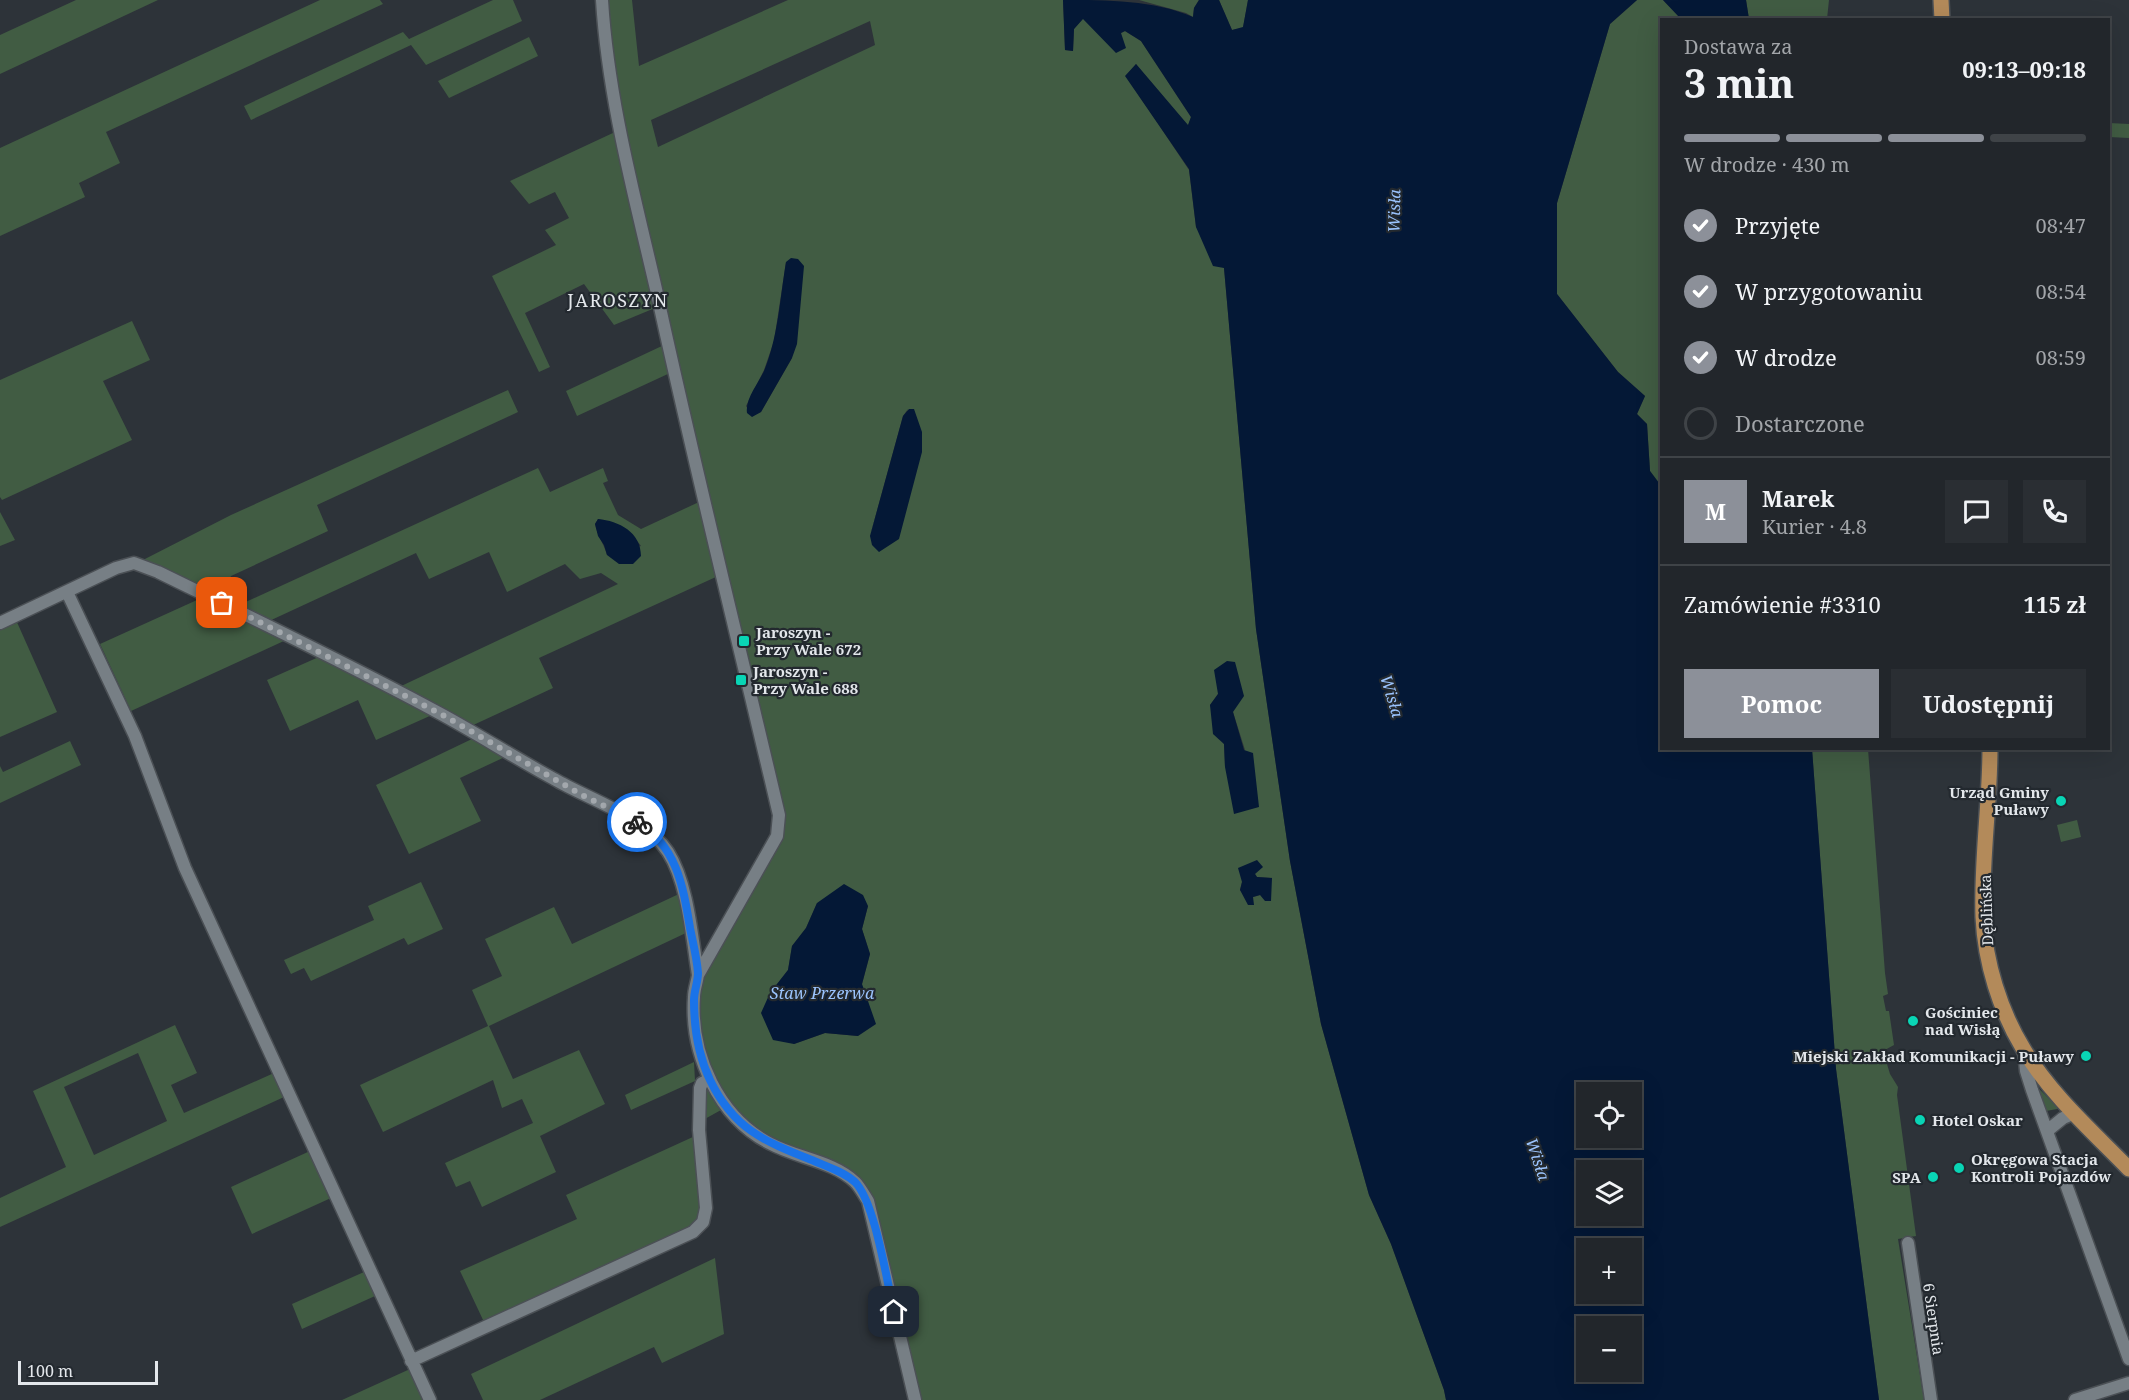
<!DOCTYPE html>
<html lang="pl">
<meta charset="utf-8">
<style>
:root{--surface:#22262b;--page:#2a2e33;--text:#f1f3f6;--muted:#a2a5a9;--line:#3f4347;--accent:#8c9099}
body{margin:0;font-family:"Noto Serif",serif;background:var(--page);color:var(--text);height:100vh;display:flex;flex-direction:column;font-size:22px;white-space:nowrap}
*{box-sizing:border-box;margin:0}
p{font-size:20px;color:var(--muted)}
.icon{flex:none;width:33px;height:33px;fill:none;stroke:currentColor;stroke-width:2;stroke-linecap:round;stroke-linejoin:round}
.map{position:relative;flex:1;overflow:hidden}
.side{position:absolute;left:1660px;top:18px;width:450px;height:732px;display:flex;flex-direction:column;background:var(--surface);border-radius:0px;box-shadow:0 6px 24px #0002,0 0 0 2px var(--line)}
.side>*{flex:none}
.buttons{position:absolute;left:1576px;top:1082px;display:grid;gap:12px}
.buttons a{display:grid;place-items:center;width:66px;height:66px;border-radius:0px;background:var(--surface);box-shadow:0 6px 24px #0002,0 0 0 2px var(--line);font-size:30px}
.scale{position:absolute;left:18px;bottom:15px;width:140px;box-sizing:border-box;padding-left:6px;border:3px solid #e3e7eb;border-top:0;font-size:16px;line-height:21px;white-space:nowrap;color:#e3e7eb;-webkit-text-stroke:4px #23292f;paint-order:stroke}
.pin{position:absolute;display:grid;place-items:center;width:51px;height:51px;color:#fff;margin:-26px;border-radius:12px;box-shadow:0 3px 9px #0006}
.courier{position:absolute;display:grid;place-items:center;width:60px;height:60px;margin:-30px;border:4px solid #1a73e8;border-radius:50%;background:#fff;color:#222;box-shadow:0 2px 8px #0007}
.summary em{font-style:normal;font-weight:700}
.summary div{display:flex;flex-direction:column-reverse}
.summary{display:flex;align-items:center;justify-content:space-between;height:102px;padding:0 24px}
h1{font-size:39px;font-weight:700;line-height:45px}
.bar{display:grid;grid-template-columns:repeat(4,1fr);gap:9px 6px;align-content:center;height:72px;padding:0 24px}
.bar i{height:8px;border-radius:4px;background:var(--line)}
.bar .selected{background:var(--accent)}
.bar p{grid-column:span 4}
.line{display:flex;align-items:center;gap:15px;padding:0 24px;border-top:2px solid var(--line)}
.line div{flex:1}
.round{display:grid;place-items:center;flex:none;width:63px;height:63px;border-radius:0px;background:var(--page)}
ol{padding:0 24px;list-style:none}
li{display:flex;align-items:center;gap:18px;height:66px}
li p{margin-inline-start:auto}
li .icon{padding:6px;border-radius:50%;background:var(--accent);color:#fff;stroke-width:4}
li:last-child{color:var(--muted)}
li i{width:33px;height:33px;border:3px solid var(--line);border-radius:50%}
.action{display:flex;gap:12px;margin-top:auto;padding:12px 24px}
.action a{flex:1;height:69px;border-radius:0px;background:var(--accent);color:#fff;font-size:24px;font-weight:700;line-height:69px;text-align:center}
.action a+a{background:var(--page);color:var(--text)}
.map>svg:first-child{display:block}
.green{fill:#415c43;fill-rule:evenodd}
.water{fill:#041836;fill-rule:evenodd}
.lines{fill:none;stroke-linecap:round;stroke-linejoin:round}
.minor-casing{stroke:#4b5055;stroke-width:15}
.major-casing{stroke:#4b5055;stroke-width:18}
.minor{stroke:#777f85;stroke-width:12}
.major{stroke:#b38a5a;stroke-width:15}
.done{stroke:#a3a8ad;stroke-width:6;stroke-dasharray:0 10.8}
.route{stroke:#1a73e8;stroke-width:8}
.poi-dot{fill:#09d5b5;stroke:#23292f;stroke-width:2}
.labels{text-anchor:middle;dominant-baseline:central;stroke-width:4.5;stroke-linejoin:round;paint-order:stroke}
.poi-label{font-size:15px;font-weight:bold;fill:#e3e7eb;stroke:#23292f;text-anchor:start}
.street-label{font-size:15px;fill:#e3e7eb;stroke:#23292f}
.water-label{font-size:16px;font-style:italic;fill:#9bc4fe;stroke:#23292f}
.quarter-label{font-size:18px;letter-spacing:1.5px;fill:#e3e7eb;stroke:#23292f}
</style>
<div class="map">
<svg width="2129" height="1400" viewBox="0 0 2129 1400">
<rect width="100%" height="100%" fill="#2d3339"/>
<path class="green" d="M76 0H158L0 74V35Z
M320 0H380L383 4 106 132 120 163 79 183 85 197 0 236V148Z
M493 0H513L522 21 426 65 411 45 251 120 244 106 403 32 409 39Z
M605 0H632L639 66 788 0H1063L1065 50 1073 51 1074 29 1083 18 1121 33 1125 31 1141 41 1191 117 1188 126 1136 64 1126 76 1189 170 1196 227 1224 268 1256 629 1290 861 1321 1024 1369 1195 1391 1244 1444 1390 1446 1400H920L882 1238 843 1168 766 1135 740 1116 720 1087 709 1065 700 1026 698 1002 702 978 780 837 705 486 619 104ZM870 21 875 45 658 147 651 120ZM786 262 792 358 761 412 752 416 746 406 764 370 774 341ZM908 409 870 536 903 416ZM1218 694 1233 712 1245 750 1225 767 1224 744 1210 705ZM1255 874 1257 877 1272 878 1260 895 1253 897 1240 890 1242 882ZM817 903 868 906 862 929 870 954 862 984 858 1036 825 1033 794 1044 770 993 788 970 792 946 806 928Z
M1139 0H1199L1194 8 1193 17 1186 13Z
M1219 0H1248L1243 28 1232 30Z
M1637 0H1663L1681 19 1662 20V487L1650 471 1647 424 1637 414 1645 396 1618 372 1557 294V203L1610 24Z
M1746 0H1829L1827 19H1749Z
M529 37 538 56 449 98 438 81Z
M2109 123 2129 124V138L2109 137Z
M615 132 655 308 614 325 584 284 525 313 550 367 539 372 492 276 556 245 545 230 569 218 555 192 529 204 510 181Z
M132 321 150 360 103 381 132 440 2 500 0 497V380Z
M664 345 670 373 577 416 566 391Z
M508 390 518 412 317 505 328 531 231 576 221 600 141 561 231 515Z
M538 468 550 492 603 468 608 481 603 483 618 515 641 529 699 502 718 576 539 658 553 688 469 727 397 688 618 584 601 573 580 579 565 564 507 592 489 552 429 579 416 553 267 622 237 606ZM598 519C621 526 627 526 641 546L607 555C604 544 597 535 595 524Z
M0 512 15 540 0 546Z
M197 600 286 640 131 711 100 644Z
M16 620 57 712 0 737V627Z
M321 656 432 715 376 740 358 700 290 731 267 680Z
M474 738 507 756 460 778 481 821 409 854 376 785Z
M70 741 81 765 0 803V766L3 772Z
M1812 749H1868L1885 973 1888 994 1883 996 1886 1011H1889L1894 1045 1883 1051 1890 1074 1898 1087 1897 1095 1916 1236 1898 1239 1924 1400H1879L1836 1069Z
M2077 820 2081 837 2061 842 2057 825Z
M421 882 443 929 408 945 404 938 311 981 304 968 291 974 284 960 374 920 368 906Z
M681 893 688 932 489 1026 513 1079 579 1050 605 1104 540 1136 556 1172 482 1207 470 1181 456 1187 445 1163 533 1123 522 1099 502 1108 493 1080 383 1132 360 1085 488 1026 472 990 502 976 485 939 554 907 572 944Z
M175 1025 197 1073 171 1085 184 1113 274 1073 284 1097 0 1227V1198L66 1167 33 1091ZM138 1053 167 1121 94 1155 64 1087Z
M694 1062 695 1081 631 1110 625 1095Z
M2038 1088 2058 1107 2057 1109 2046 1111Z
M706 1090H710L721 1110 703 1120Z
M695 1136 701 1214 692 1228 484 1322 460 1271 577 1219 566 1195Z
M310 1151 331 1198 252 1234 231 1187Z
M715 1258 724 1334 662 1363 654 1347 540 1400H483L471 1374Z
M364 1272 375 1296 302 1329 292 1304Z
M410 1369 425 1400H342Z"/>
<path class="water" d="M1063 0C1107 0 1154 0 1193 17L1194 8 1199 0H1219L1232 30 1243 27 1248 0H1637L1610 24 1557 203V294L1618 372 1645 396 1637 414 1647 424 1650 471 1662 487V748L1812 749 1836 1069 1879 1400H1446L1444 1390 1391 1244 1369 1195 1321 1024 1290 861 1256 629 1224 268 1213 266 1196 227 1189 169 1125 76 1136 64 1188 125 1191 117 1141 41 1125 31 1121 33 1126 48 1116 53 1083 19 1074 29 1073 51 1065 50ZM1587 1092H1632V1137H1587ZM1587 1170H1632V1215H1587ZM1587 1248H1632V1293H1587ZM1587 1326H1632V1371H1587Z
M1663 0H1746L1749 19H1681Z
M791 258 798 259 804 266 797 344 792 358 761 412 752 417 747 413C745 399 758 384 764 371 778 338 780 298 786 262Z
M909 409H914L922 432V452L899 539 879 552 872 545 870 536 903 416Z
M598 519C619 521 641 532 641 556L633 564H619L607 555 604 545 598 536 595 524Z
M1227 661 1235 662 1244 696 1233 712 1244 750 1253 753 1259 807 1234 814 1225 767 1224 744 1213 734 1210 705 1218 694 1214 670Z
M1257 860 1263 867 1255 874 1257 877 1272 878 1271 901H1265L1260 895 1253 897 1254 905H1248L1240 890 1242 882 1238 868Z
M844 884 863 895 868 906 862 929 870 954 862 984 876 1024 858 1036 825 1033 794 1044 773 1040 761 1013 770 993 788 970 792 946 806 928 817 903Z"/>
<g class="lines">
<defs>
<path id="minor" d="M602 0C608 98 634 194 656 289 694 465 738 640 779 815L777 836 698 975C697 982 694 990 694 997 690 1055 719 1118 771 1144 797 1158 833 1161 855 1182 860 1187 864 1195 868 1201L915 1400
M67 592 135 736 185 868 430 1400
M0 623 116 568 134 563 158 572C252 618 347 663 439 713 478 734 515 758 554 779 590 800 644 816 668 852 688 883 692 938 698 975
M2024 1051 2026 1071 2032 1090 2129 1359
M2047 1131 2063 1118 2075 1113
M1908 1243 1931 1400
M411 1361 693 1232 703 1222 706 1208 699 1130 700 1088 702 1083 710 1079
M2075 1400 2129 1383"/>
<path id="major" d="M1941 0 1942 20
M1990 748C1990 804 1981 861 1983 917 1985 962 2000 1011 2024 1050 2051 1095 2093 1132 2129 1169"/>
</defs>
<use href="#minor" class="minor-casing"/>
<use href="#major" class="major-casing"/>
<use href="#minor" class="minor"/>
<use href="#major" class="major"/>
</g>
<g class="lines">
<path class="done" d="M222 603 441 714 582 795 637 822"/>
<path class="route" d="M637 822C677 846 683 886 690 928 693 943 697 958 698 973 698 982 694 991 694 1000 694 1027 698 1055 710 1080 734 1130 766 1142 814 1161 828 1167 844 1172 855 1182 875 1202 887 1282 894 1312"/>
</g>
<g class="poi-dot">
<rect x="738" y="635" width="12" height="12" rx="3"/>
<rect x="735" y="674" width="12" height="12" rx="3"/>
<circle cx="2061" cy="801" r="6"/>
<circle cx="1913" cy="1021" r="6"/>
<circle cx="2086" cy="1056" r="6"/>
<circle cx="1920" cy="1120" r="6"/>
<circle cx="1959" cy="1168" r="6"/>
<circle cx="1933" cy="1177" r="6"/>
</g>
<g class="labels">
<g class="poi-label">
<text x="756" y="632">Jaroszyn -<tspan x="756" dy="17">Przy Wale 672</tspan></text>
<text x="753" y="671">Jaroszyn -<tspan x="753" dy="17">Przy Wale 688</tspan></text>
<text x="2049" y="792" text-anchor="end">Urząd Gminy<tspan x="2049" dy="17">Puławy</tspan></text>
<text x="1925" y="1012">Gościniec<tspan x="1925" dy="17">nad Wisłą</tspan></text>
<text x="2074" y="1056" text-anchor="end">Miejski Zakład Komunikacji - Puławy</text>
<text x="1932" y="1120">Hotel Oskar</text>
<text x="1971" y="1159">Okręgowa Stacja<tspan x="1971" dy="17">Kontroli Pojazdów</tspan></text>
<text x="1921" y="1177" text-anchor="end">SPA</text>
</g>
<g class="street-label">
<text transform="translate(1986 910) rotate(-92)">Dęblińska</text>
<text transform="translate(1934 1319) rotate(82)">6 Sierpnia</text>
</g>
<g class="water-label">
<text transform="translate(1394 211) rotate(-89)">Wisła</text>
<text transform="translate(1392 696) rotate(73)">Wisła</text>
<text x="822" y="993">Staw Przerwa</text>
<text transform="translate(1538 1159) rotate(72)">Wisła</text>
</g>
<g class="quarter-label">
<text x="618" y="300">JAROSZYN</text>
</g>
</g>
</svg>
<div class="buttons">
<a><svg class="icon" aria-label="locate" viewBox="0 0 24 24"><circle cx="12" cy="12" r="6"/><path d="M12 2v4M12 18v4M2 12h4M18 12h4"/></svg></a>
<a><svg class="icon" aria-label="layers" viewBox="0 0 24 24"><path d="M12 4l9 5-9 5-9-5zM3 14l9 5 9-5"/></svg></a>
<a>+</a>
<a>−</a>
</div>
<div class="scale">100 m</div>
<div class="pin" style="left:222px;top:603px;background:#ea580c"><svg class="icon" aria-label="bag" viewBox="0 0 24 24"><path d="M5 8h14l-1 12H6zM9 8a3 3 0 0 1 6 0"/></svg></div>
<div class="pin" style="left:894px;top:1312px;background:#1f2937"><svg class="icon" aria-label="home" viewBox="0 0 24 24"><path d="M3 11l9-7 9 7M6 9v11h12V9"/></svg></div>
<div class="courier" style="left:637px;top:822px"><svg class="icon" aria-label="bike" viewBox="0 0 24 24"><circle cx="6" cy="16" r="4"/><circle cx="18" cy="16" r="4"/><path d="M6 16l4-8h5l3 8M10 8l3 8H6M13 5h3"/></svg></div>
<section class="side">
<div class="summary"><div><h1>3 min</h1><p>Dostawa za</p></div><em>09:13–09:18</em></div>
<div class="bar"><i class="selected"></i><i class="selected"></i><i class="selected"></i><i></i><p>W drodze · 430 m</p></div>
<ol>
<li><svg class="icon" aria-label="check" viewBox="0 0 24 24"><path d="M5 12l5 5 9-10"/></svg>Przyjęte<p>08:47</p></li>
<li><svg class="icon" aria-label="check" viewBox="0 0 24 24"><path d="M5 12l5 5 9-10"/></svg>W przygotowaniu<p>08:54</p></li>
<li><svg class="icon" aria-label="check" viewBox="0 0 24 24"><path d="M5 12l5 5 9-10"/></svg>W drodze<p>08:59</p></li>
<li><i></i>Dostarczone</li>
</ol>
<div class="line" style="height:108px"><b class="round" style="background:var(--accent);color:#fff">M</b><div><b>Marek</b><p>Kurier · 4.8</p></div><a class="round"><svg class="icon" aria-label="chat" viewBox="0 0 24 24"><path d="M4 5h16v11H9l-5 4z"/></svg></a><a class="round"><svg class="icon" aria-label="phone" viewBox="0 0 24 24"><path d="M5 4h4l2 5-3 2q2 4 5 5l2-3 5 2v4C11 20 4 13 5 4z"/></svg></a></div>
<div class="line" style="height:78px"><div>Zamówienie #3310</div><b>115 zł</b></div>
<div class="action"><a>Pomoc</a><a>Udostępnij</a></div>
</section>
</div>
